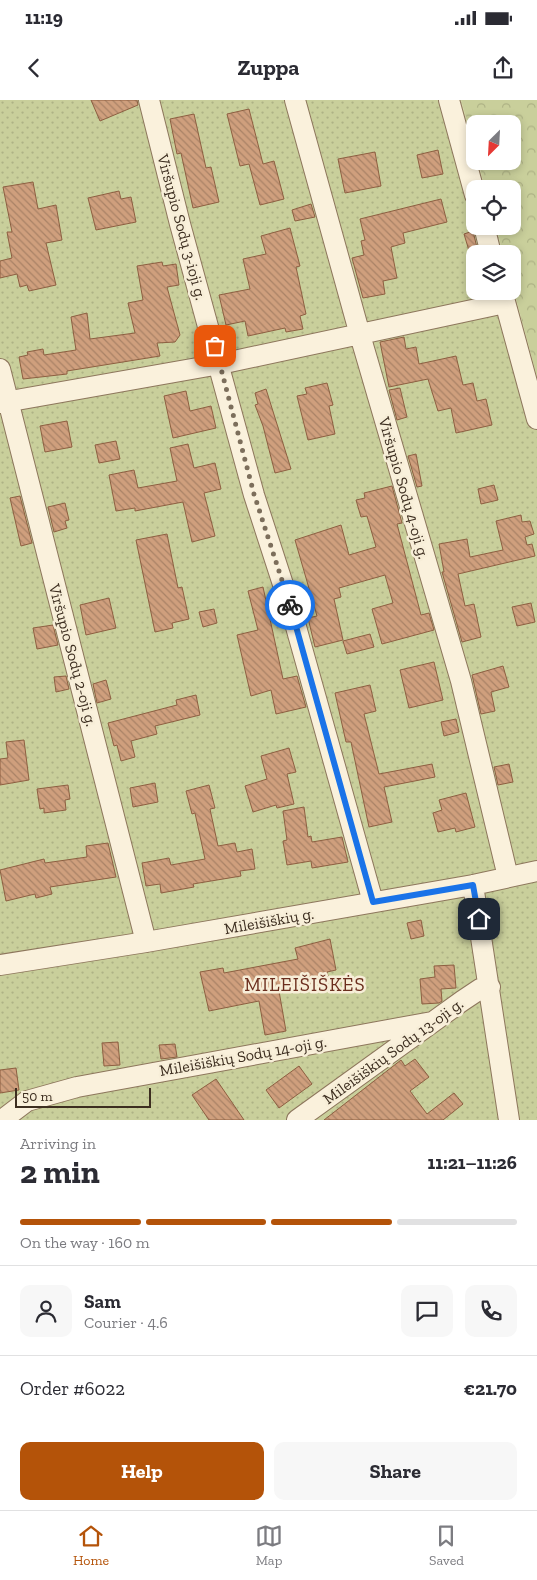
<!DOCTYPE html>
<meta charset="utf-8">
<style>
:root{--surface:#fff;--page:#f7f7f7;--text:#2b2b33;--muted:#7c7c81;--line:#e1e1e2;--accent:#b45309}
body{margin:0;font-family:"Zilla Slab",serif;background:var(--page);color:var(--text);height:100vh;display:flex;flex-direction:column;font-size:19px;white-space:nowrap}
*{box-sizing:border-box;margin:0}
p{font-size:16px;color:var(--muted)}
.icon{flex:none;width:28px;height:28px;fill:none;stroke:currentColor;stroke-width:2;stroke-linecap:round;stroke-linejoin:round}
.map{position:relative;height:1020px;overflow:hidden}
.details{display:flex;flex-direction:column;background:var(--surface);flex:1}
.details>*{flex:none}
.needle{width:32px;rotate:204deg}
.tools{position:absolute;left:466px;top:15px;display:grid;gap:10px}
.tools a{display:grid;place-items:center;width:55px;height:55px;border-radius:10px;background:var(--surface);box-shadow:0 2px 8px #0003;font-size:25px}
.scale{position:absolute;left:15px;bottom:12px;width:136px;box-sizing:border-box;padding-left:5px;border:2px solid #3d2e20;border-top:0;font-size:14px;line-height:18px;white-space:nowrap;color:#3d2e20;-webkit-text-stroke:4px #f7eed8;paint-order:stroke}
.pin{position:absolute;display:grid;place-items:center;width:42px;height:42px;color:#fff;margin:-21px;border-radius:10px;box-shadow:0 2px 8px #0006}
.courier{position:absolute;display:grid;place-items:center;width:50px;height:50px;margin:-25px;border:4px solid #1a73e8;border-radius:50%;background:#fff;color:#222;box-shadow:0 1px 6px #0007}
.overview em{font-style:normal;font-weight:800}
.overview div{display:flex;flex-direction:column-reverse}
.overview{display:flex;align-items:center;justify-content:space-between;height:85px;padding:0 20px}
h1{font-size:32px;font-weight:800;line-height:38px}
.bar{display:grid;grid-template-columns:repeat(4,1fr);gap:8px 5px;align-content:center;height:60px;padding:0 20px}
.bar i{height:6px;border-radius:4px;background:var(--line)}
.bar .on{background:var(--accent)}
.bar p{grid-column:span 4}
.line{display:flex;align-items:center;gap:12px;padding:0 20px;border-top:1px solid var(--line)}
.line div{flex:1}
.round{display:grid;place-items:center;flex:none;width:52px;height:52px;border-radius:10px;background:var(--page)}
.button{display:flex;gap:10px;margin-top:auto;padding:10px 20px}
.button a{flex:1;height:58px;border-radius:10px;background:var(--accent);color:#fff;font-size:20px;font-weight:800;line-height:58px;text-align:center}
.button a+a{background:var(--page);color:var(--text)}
.status{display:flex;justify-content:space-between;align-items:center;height:35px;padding:0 25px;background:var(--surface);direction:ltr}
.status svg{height:14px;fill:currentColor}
header{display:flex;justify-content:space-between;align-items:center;height:65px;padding:0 20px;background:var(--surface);font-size:22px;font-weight:800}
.tabs{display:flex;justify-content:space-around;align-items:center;height:70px;border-top:1px solid var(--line);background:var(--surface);font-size:14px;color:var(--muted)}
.tabs a{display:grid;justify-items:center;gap:2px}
.tabs .on{color:var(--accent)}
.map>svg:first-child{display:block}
.forest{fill:url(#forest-crowns)}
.garden{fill:url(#garden-dots)}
.building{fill:url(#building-back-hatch);stroke:#8d5f41}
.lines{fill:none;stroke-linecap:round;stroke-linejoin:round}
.minor-casing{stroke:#8d765c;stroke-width:22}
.minor{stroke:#faf1dc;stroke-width:20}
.done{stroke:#7c6e5b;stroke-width:5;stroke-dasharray:0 9}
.route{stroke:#1a73e8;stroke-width:6}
.labels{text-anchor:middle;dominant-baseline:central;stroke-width:5;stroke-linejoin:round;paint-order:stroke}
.street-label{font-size:16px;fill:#3d2e20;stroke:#f7eed8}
.quarter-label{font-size:19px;letter-spacing:1px;fill:#6b2e1e;stroke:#f7eed8}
</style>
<div class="status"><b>11:19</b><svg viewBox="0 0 49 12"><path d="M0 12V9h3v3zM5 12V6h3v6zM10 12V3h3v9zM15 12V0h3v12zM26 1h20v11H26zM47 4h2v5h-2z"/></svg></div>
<header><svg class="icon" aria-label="back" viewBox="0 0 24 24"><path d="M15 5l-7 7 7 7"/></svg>Zuppa<svg class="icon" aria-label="share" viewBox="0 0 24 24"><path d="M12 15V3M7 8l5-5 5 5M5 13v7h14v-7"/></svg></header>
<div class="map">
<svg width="537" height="1020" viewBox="0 0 537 1020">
<defs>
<pattern id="forest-crowns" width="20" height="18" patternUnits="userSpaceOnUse" patternTransform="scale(1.25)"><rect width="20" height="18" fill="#c9cf9b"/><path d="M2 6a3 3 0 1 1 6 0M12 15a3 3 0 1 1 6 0" fill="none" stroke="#aeb285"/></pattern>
<pattern id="garden-dots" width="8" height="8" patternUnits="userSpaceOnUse" patternTransform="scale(1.25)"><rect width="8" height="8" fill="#c9cf9b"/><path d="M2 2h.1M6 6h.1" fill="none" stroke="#aeb285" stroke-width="1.8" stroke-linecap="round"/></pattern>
<pattern id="building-back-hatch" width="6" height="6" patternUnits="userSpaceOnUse" patternTransform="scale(1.25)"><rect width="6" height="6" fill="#cf9f7d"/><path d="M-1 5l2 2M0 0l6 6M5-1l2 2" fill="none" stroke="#a98266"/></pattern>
</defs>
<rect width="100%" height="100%" fill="#f0e4c8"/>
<path class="forest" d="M461 0H537V277L513 188 512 154H503L496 126H512V89H485L478 61H512V24H475V51Z"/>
<path class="garden" d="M0 0H461L475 51V61H478L485 89H475V126H496L503 154H475V191H512L513 188 537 277V1020H0Z"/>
<path class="building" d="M91 0H137L138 5 100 21Z
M249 9 263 64 274 61 284 99 260 105 249 64 240 66 227 14Z
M194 14 206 68 211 67 219 102 193 108 181 53 177 54 170 19Z
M438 50 443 74 422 78 417 55Z
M375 52 381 86 345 93 338 59Z
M33 82 38 109 56 105 62 140 46 143 56 185 29 191 27 185 20 187 17 174 0 178V161L12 158 7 132H12L3 87Z
M119 91 121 99 131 97 136 122 96 130 88 98Z
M441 99 447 122 403 133 405 143 391 147 397 178 383 181 385 194 363 198 352 158 364 155 361 141 365 140 360 119Z
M311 104 315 117 295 121 292 110Z
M290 128 300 166 296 167 306 214 300 216 303 229 286 232 285 228 248 236 245 221 226 225 219 195 250 189 243 159 266 154 261 136Z
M473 131 478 152 470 154 464 134Z
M162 162 163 166 176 164 179 185 167 187 180 235 175 242 157 243 160 256 67 271V274L23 279 19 257 28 255 27 252 43 249 44 255 76 250 71 217 87 213 90 239 135 233 128 203 143 200 137 166Z
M404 237 406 249 416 247 419 264 456 256 463 285 473 283 477 301 486 299 492 325 456 333 451 308 438 311 428 279 389 287 380 242Z
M327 283 333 305 329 306 335 334 308 340 297 296 307 294 305 288Z
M400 288 407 317 397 320 389 290Z
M266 289 291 369 275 373 263 326 255 305 258 304 255 293Z
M186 291 190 311 211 306 216 328 173 338 164 296Z
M67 321 72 347 45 352 40 326Z
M116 341 120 359 99 363 95 345Z
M188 344 194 368 215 363 221 389 204 393 215 436 192 442 183 402 135 411V408L116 411 109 375 134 370 138 388 177 381 170 348Z
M416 354 422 386 417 387 408 356Z
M494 385 498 400 481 404 478 389Z
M392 386 402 423 397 424 421 515 429 513 434 530 382 544 372 509 393 503 385 475 339 488 341 497 334 499 343 540 315 547 308 518 317 516 295 440 341 425 349 455 376 447 367 416 361 417 356 400 365 398 364 393Z
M20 396 32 443 21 446 10 398Z
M65 403 69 420 65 421 67 428 54 432 48 407Z
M521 415 522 422 530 421 534 434 525 437 527 445 532 444 535 456 458 474 465 506 474 504 481 537 462 542 442 472H444L439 444 467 439 470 457 503 450 496 421Z
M167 434 178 488 182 487 189 519 172 523 173 528 155 532 136 440Z
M263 487 283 579 297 576 306 607 276 614 271 590 251 596 237 535 258 530 248 491Z
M109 498 116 528 86 535 80 505Z
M531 503 535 522 517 526 512 507Z
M214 509 217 523 203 527 199 512Z
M53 525 58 545 37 549 33 528Z
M370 534 374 547 347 554 343 541Z
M434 562 443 600 409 608 400 570Z
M503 566 509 587 491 592 495 611 481 614 472 575Z
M66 576 69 589 56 592 54 577Z
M106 580 111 599 97 603 93 584Z
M370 585 376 611 364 614 379 674 432 664 435 677 384 687 392 722 369 727 351 642H346L335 593Z
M196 595 200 615 155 626 157 634 131 641 135 657 121 661 117 645 114 646 108 623 177 605 176 600Z
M456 619 459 632 444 636 441 622Z
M24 640 29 680 0 685V659L8 658 6 642Z
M289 648 296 672 287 674 294 704 277 708 276 705 253 712 245 686 267 679 261 656Z
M509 664 513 682 498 685 494 667Z
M155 683 158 702 133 707 130 688Z
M68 685 70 699 65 700 66 710 44 713V708L40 709 37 689Z
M209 685 215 708 210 709 218 746 235 743 237 752 252 749 255 769 240 771 241 776 193 784 194 787 161 793 160 784 146 786 142 763 169 758 171 765 205 759 195 713 192 714 186 691Z
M466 693 475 727 456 732 455 728 438 732 433 713 442 710 439 700Z
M304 707 308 737 311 736 312 742 342 737 348 762 312 768 311 761 287 765 283 741 287 740 283 711Z
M108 743 116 777 50 787 52 794 36 798 35 794 6 801 0 770 44 759 45 763 87 757 86 746Z
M421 820 424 836 411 839 407 823Z
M330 839 336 870 327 872 329 880 279 891 286 931 265 935 259 901 209 911 200 872 223 868 224 873 298 859 295 848Z
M454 865 456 888 441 889 442 901 439 903 422 904 420 879 435 877 434 866Z
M118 942 120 965 104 966 102 943Z
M175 944 177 957 161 959 159 945Z
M415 959 429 977 410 991 427 1014 454 993 463 1004 443 1020H324L401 960 405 966Z
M299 966 312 984 279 1008 266 990Z
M16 968 19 990 0 993V970Z
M216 979 244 1020H209L192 995Z"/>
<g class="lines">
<defs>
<path id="minor" d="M149 0 180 124 254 395 291 509 373 802
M295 0 360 235 461 581 508 777
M449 0 475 95
M484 126 491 154
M502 191 537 319
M0 269 146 842
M0 303 220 264 505 203
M473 785 509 1020
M0 865 146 842 473 785 537 771
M2 1020 27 1001 77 987 432 922
M297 1020 462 901 480 889 490 887"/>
</defs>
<use href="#minor" class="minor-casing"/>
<use href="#minor" class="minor"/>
</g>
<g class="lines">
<path class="done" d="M215 246 254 394 290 505"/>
<path class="route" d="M290 505 373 802 473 785 479 819"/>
</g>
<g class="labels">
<g class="street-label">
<text transform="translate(182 127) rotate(75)">Viršupio Sodų 3-ioji g.</text>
<text transform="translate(404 388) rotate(74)">Viršupio Sodų 4-oji g.</text>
<text transform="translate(73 555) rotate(75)">Viršupio Sodų 2-oji g.</text>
<text transform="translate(269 821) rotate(-10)">Mileišiškių g.</text>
<text transform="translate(393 951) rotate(-36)">Mileišiškių Sodų 13-oji g.</text>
<text transform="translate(243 956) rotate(-10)">Mileišiškių Sodų 14-oji g.</text>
</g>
<g class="quarter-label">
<text x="305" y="884">MILEIŠIŠKĖS</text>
</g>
</g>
</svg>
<div class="tools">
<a><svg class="needle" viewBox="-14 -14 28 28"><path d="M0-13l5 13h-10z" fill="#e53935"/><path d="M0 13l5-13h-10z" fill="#7c7c81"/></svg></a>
<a><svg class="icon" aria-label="locate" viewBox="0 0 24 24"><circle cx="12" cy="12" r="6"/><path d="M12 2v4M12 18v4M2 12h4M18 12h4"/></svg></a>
<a><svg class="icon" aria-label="layers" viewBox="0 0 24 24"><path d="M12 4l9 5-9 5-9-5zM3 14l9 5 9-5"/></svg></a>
</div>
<div class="scale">50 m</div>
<div class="pin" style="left:215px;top:246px;background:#ea580c"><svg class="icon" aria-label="bag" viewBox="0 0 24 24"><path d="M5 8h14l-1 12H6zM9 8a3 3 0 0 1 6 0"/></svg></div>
<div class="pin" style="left:479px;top:819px;background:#1f2937"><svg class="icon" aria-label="home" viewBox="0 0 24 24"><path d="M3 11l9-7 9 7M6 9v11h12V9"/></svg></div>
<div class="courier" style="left:290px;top:505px"><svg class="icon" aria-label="bike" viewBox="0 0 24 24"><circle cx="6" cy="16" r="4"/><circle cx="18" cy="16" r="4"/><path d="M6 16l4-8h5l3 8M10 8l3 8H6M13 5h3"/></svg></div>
</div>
<section class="details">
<div class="overview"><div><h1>2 min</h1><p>Arriving in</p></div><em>11:21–11:26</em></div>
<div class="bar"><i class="on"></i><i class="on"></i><i class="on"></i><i></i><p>On the way · 160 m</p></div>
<div class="line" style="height:90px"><a class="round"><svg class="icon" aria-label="person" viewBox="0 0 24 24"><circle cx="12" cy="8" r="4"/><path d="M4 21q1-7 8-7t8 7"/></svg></a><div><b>Sam</b><p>Courier · 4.6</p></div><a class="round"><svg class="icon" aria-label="chat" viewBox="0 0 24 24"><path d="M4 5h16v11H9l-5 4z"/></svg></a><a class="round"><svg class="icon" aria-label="phone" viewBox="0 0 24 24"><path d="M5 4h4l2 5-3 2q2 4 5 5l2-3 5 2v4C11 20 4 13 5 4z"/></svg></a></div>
<div class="line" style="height:65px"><div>Order #6022</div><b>€21.70</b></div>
<div class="button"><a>Help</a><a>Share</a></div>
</section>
<nav class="tabs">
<a class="on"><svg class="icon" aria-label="home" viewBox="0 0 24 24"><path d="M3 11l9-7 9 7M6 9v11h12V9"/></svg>Home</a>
<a><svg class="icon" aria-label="map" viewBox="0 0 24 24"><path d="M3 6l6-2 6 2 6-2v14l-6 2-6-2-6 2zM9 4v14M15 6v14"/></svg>Map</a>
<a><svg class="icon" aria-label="saved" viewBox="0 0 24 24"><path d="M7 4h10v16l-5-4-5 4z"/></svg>Saved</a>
</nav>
